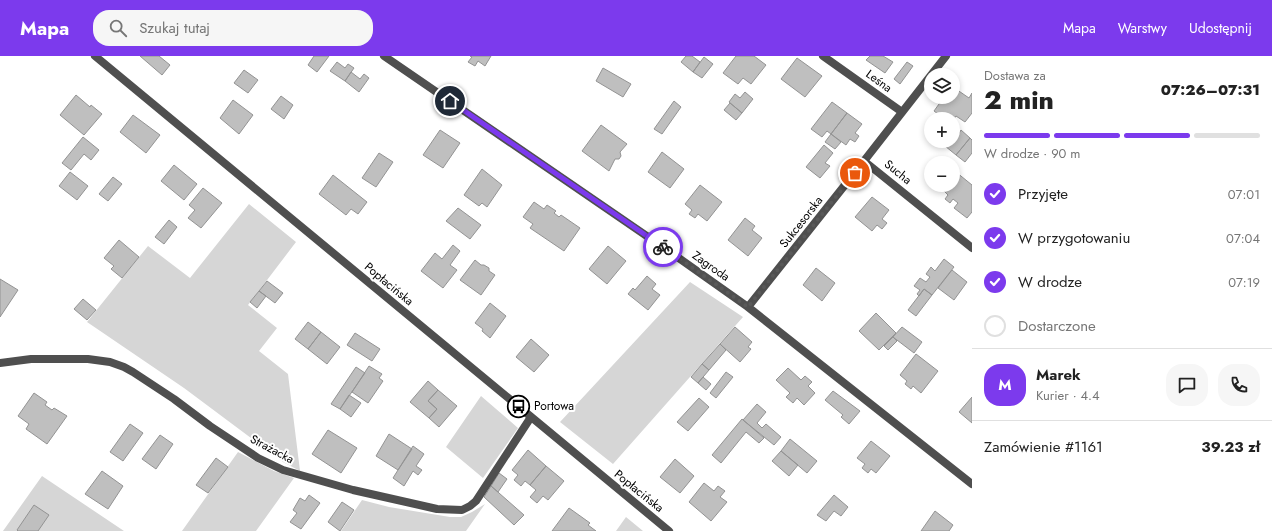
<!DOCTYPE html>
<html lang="pl">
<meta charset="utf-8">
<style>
:root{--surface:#fff;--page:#f6f6f6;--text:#222;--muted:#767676;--line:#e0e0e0;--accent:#7c3aed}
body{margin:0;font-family:Jost,sans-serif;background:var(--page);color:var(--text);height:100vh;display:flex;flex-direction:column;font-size:15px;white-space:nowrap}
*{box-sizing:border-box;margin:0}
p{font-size:13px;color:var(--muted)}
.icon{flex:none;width:22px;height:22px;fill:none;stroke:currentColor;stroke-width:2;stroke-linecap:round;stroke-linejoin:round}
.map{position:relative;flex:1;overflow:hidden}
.side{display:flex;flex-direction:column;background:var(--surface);width:300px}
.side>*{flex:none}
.controls{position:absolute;left:924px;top:12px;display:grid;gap:8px}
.controls a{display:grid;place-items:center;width:36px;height:36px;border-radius:50%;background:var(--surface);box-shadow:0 2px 6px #0003;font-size:20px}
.pin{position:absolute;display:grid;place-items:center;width:34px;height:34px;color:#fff;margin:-17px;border:2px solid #fff;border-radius:50%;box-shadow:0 1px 4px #0007}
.courier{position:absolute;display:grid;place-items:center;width:40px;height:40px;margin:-20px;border:3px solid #7c3aed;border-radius:50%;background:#fff;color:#222;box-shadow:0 1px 5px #0007}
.overview em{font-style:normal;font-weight:800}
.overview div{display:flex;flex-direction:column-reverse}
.overview{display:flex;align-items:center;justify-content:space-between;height:68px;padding:0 12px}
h1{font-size:26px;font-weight:800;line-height:30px}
.bar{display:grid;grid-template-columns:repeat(4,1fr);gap:6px 4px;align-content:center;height:48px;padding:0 12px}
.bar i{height:5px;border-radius:3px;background:var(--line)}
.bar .on{background:var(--accent)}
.bar p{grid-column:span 4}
.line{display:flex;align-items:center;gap:10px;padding:0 12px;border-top:1px solid var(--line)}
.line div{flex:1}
.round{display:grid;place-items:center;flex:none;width:42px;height:42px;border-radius:16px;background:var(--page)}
ol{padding:0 12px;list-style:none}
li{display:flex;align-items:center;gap:12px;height:44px}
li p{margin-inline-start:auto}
li .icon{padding:4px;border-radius:50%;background:var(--accent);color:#fff;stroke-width:4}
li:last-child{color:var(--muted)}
li i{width:22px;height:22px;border:2px solid var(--line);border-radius:50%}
header{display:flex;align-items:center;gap:24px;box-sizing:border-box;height:56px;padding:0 20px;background:var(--accent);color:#fff}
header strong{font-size:19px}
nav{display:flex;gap:22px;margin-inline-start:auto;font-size:14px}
.search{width:280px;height:36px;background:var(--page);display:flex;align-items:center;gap:10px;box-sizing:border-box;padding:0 14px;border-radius:16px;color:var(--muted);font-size:15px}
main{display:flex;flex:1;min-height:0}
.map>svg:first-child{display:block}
.green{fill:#d6d6d6}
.building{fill:#bfbfbf;stroke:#939393}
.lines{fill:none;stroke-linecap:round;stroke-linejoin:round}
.street{stroke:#4f4f4f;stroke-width:8}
.done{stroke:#595959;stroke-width:4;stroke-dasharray:0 7.2}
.route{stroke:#7c3aed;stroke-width:5}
.labels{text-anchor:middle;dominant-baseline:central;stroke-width:4;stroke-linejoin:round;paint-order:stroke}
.street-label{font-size:12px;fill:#000;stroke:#fff}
.poi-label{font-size:12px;fill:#000;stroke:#fff;text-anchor:start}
</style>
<header>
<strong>Mapa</strong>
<div class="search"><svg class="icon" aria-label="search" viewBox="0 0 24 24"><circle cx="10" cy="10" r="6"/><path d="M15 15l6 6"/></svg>Szukaj tutaj</div>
<nav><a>Mapa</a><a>Warstwy</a><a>Udostępnij</a></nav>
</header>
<main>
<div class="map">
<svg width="972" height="475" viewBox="0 0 972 475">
<rect width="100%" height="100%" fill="#fff"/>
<path class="green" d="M249 148 296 186 248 249 277 272 259 295 288 318 300 415 283 406 184 332 87 266 148 190 190 222Z
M690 226 743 261 613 408 560 366Z
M481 340 518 372 483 422 446 391Z
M238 396 274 415 294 422 256 475H182Z
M42 420 124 475H3Z
M362 444 389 451 450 461H461L472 456 485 448 466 475H341Z
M626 461 643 475H616Z"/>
<path class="building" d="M140 0H159L170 9 162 19Z
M314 0H329L317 16 308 9Z
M470 0H491L485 10 478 5 475 10 468 6 472 1Z
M686 0H692L700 6 693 16 681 6Z
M736 0H754L766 9 751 28 743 22 738 28 723 17Z
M870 0H883L893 6 885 17 866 4Z
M704 1 713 8 702 22 693 16Z
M797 2 822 20 805 41 781 23Z
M337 6 345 12 348 8 354 12 345 25 330 15Z
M907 6 913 10 900 28 894 23Z
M603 12 631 28 623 41 596 25Z
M244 14 258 24 248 37 234 27Z
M351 16 360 23 364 18 369 22 359 36 345 25Z
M953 31 969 42 972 37V57L965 66 956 60 953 64 945 63 934 55 944 41H953Z
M745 36 753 43 742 57 729 46 735 38 740 42Z
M76 39 90 51 91 49 102 58 84 79 60 59Z
M281 40 293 49 284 63 271 53Z
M233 44 253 59 239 78 220 62Z
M674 45 681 51 662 78 654 73Z
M832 46 847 57 831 78 827 75 822 81 811 73Z
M730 47 742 57 736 64 724 54Z
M847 57 862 68 855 77 859 80 855 86 850 83 846 89 831 78Z
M133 59 160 79 146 97 120 76Z
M601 69 627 88 620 96 621 100 619 103H615L609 115 582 95Z
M440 74 460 87 443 112 423 99Z
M961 74 970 82 956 99 945 90 949 85H953V80L955 77 958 79Z
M831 78 841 86 835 93 825 86Z
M83 81 99 94 91 104 84 98 71 114 62 107Z
M970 82 972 84V97L965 106 956 99Z
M824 89 833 97 825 107 830 110 820 122 806 111Z
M662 96 684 113 670 132 648 116Z
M379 97 393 106 376 131 362 122Z
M174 109 197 128 184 144 161 125Z
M482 113 502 129 487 151 482 147 479 150 464 139Z
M70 116 88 130 77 144 59 130Z
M956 116 972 129V156L967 162 954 152 958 147 953 143 950 147 945 143 948 139 942 133 945 129H953V119Z
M333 119 367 146 358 158 351 153 346 159 319 138Z
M113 121 122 128 108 145 99 138Z
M700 129 722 146 707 165 698 158 695 162 689 158 692 154 685 148Z
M203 132 222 147 201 172 188 162 195 154 189 149Z
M872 141 889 154 882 163 887 167 882 173 877 169 872 175 855 161Z
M534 146 544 153 547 149 556 155 554 157 559 161 561 159 580 172 564 195 530 172 533 168 523 161Z
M458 152 481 169 470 183 446 165Z
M745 162 755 170 752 174 762 182 748 200 728 184Z
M169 164 177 171 164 188 155 181Z
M119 184 139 201 122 222 111 213 114 210 104 202Z
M453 189 460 195 450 209 457 214 443 232 421 215 435 197 442 203Z
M608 190 626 205 607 228 589 213Z
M944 203 954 211 932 239 924 233 919 240 917 238 920 234 914 230 920 222 926 226 930 221 926 218 931 211 935 215Z
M475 204 481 209H484L489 212V215L495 219 481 239 460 224Z
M816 212 835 227 822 245 803 229Z
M952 214 967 226 954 244 938 232Z
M647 220 656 228 652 233 660 239 648 254 628 238 633 232 635 234Z
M0 223 18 234 0 261Z
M267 225 283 237 275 247 259 235Z
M924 233 932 239 916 260 908 254Z
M259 235 266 240 257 252 250 246Z
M83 243 96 254 87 264 74 253Z
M490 247 506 260 490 282 482 275 483 273 475 267Z
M876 257 896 277 879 294 859 275Z
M308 266 321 276 308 293 295 283Z
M735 271 752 286 748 291 751 293 740 306 720 288Z
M902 271 922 286 914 297 893 281Z
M321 276 340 291 327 308 308 293Z
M355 277 380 293 372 305 347 289Z
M893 281 897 285 888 294 884 290Z
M531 283 549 299 534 316 516 301Z
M720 288 726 294 709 314 702 308Z
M916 298 938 315 921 337 913 330 911 333 905 328 907 325 900 319Z
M702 308 709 314 698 327 691 321Z
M369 310 382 318 379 322 383 325 368 347 352 336Z
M356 311 365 317 340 353 331 348Z
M788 312 801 324 805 320 812 326 808 330 815 337 804 349 797 342 793 347 786 341 790 337 776 324Z
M726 316 733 321 716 342 710 337Z
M703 321 711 328 706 334 698 327Z
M428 325 438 334 428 345 437 353 429 362 410 346Z
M438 334 457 350 439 371 429 362 437 353 428 345Z
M833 335 860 355 849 368 841 361 843 359 825 344Z
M34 337 47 346 45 349 52 354 54 352 67 360 47 388 26 373 29 368 18 360Z
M349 339 361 347 351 361 340 353Z
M972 341V367L959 356Z
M699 342 709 351 688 375 677 366Z
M757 348 766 356 757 367 762 372 766 368 781 381 774 389 743 364Z
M742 363 764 382 759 387 746 376 721 407 712 399Z
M130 368 143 377 123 405 110 396Z
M328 374 357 392 341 417 312 398Z
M389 378 412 393 398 414 376 400Z
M160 379 173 388 156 413 142 403Z
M790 383 817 405 807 417 781 395Z
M871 385 890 400 876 417 871 413 868 417 862 412 865 408 857 402Z
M413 390 424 398 416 410 422 414 418 419 413 415 404 430 393 422Z
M528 394 546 410 530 429 525 425 521 430 514 424 518 419 512 414Z
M781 395 798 409 789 420 772 405Z
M216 402 228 411 208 437 196 429Z
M675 403 694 420 680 437 660 421Z
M546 410 564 425 548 444 543 440 537 447 530 441 536 434 530 429Z
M102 415 123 430 108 453 85 438Z
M499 417 507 423 498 436 491 430Z
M704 427 714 435 718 430 725 435 720 441 727 446 711 465 689 446Z
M491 430 524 459 514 469 484 441Z
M309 439 320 447 301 473 290 466 297 457 293 454 300 442 305 445Z
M834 439 848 451 841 460 834 455 826 465 817 459Z
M342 446 354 454 340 475 328 466Z
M34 449 49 459 38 475H18L17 474Z
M569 452 590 467 588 469 596 475H552Z
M935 455 953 469 949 475H921Z"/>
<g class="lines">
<path class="street" d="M95 0 669 475
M384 0 673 198 748 251 972 428
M823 0 902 56
M864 105 972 192
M748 251 864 105 946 0
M0 307 31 303H88L110 306 124 311 133 316 174 343 210 370 258 402 283 414 353 434 437 453 462 454 470 450 476 445 531 361"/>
</g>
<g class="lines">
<path class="done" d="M663 191 748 251 855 117"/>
<path class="route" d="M450 45 663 191"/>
</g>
<defs>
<symbol id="bus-ring" viewBox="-11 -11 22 22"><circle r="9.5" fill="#fff" stroke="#000" stroke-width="1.5"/><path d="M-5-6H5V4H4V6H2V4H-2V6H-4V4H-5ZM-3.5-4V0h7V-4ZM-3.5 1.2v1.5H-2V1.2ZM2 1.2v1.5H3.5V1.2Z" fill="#000"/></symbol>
</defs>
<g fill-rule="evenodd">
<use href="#bus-ring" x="506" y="338" width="25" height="25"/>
</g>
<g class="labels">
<g class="street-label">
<text transform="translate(879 25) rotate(36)">Leśna</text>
<text transform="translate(898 116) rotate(39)">Sucha</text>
<text transform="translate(801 166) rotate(-52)">Sukcesorska</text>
<text transform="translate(711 210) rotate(35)">Zagroda</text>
<text transform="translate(389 228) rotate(40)">Popłacińska</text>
<text transform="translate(272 393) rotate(28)">Strażacka</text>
<text transform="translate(639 435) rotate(39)">Popłacińska</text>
</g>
<g class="poi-label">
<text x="534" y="350">Portowa</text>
</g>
</g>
</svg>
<div class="controls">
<a><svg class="icon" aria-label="layers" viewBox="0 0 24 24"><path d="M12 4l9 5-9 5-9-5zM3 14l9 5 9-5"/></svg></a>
<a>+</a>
<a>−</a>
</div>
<div class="pin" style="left:855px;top:117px;background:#ea580c"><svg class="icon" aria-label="bag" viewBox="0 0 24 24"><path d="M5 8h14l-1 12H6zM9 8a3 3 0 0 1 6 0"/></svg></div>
<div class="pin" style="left:450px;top:45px;background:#1f2937"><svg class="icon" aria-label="home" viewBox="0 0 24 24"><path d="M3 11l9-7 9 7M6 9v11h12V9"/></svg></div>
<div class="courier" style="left:663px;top:191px"><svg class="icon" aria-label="bike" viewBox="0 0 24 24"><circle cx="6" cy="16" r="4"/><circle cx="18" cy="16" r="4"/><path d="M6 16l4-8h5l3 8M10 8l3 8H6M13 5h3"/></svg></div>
</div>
<section class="side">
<div class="overview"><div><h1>2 min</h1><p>Dostawa za</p></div><em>07:26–07:31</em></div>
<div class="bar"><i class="on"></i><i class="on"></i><i class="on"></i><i></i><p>W drodze · 90 m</p></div>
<ol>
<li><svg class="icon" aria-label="check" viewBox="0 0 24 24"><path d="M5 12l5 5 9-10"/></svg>Przyjęte<p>07:01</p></li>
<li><svg class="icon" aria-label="check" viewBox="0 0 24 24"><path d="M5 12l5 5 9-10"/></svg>W przygotowaniu<p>07:04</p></li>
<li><svg class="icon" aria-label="check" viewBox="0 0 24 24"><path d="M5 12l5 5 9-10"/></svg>W drodze<p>07:19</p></li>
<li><i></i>Dostarczone</li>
</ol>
<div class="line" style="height:72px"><b class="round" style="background:var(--accent);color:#fff">M</b><div><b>Marek</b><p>Kurier · 4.4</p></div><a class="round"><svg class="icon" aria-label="chat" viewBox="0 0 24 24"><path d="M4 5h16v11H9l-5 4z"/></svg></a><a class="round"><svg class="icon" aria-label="phone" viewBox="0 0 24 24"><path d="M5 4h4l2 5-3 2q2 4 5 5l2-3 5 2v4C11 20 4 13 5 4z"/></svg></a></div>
<div class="line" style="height:52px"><div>Zamówienie #1161</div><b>39.23 zł</b></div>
</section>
</main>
